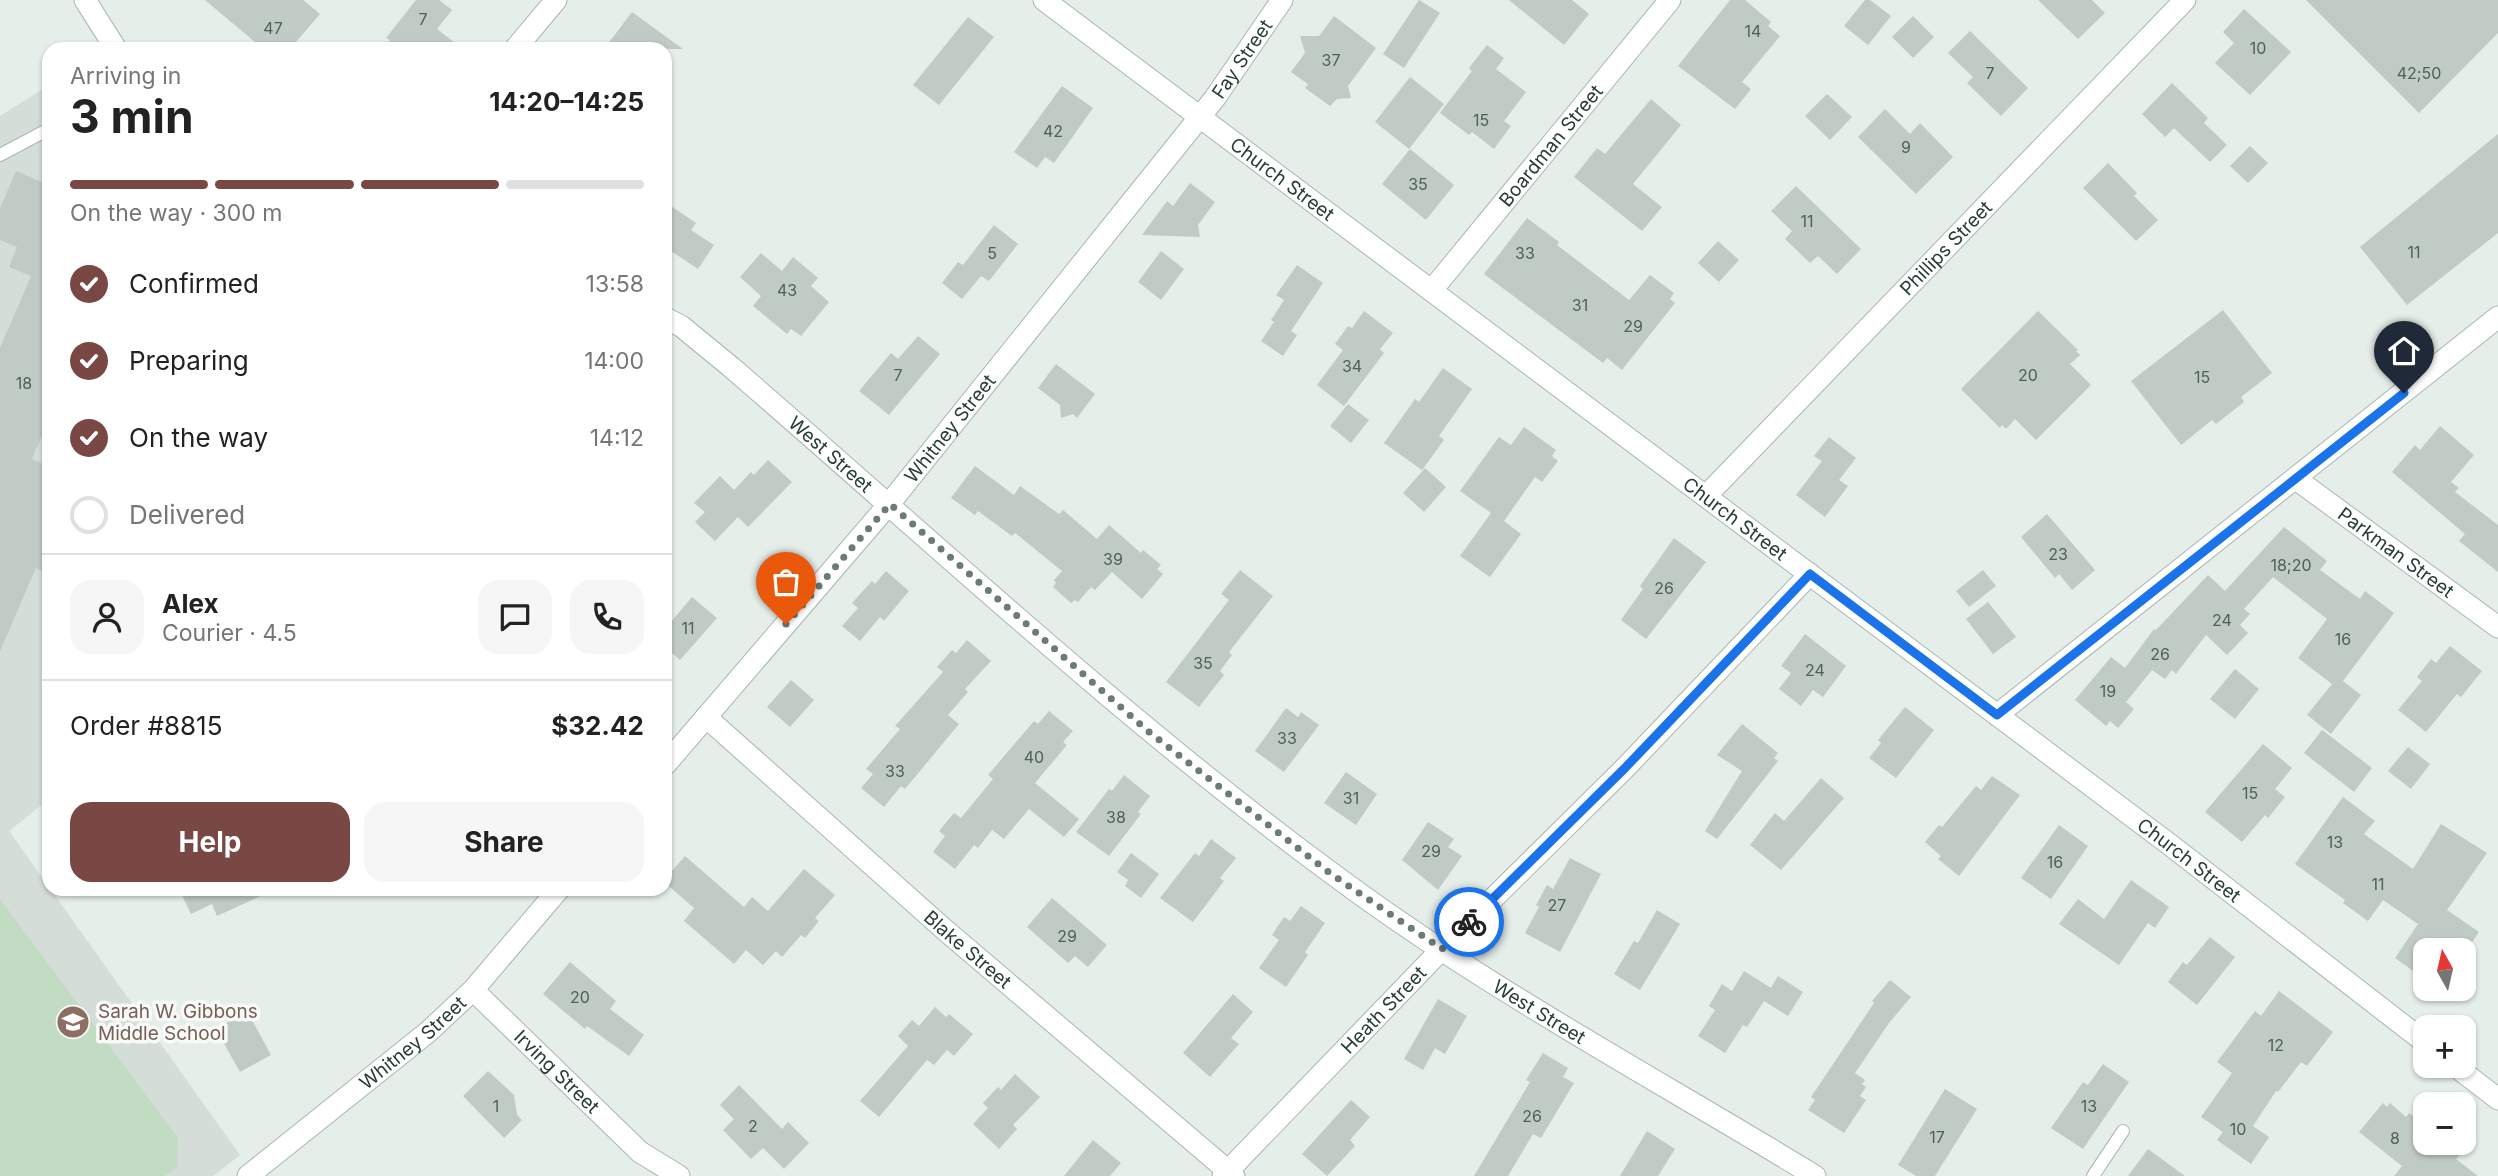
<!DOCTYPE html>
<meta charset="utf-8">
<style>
:root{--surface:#fff;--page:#f6f6f6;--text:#222;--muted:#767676;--line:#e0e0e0;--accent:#794744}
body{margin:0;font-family:Inter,sans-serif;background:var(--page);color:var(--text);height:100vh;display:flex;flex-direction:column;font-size:26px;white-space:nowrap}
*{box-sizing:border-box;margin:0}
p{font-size:23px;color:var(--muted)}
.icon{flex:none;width:38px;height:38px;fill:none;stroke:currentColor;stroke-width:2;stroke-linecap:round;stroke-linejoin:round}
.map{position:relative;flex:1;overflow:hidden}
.panel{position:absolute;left:42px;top:42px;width:630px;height:854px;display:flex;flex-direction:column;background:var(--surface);border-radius:21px;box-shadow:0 2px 5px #0004}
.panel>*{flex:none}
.needle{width:46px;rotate:352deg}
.tools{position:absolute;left:2413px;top:938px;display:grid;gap:14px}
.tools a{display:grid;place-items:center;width:63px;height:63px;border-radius:14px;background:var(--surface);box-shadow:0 2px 5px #0004;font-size:35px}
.pin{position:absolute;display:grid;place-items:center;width:60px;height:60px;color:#fff;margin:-72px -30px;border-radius:50% 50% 50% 0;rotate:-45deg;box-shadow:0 0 7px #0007}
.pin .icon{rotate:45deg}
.courier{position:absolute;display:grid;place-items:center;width:70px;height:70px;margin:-35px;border:5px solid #1a73e8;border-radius:50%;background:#fff;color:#222;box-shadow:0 2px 9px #0007}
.overview em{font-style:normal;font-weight:700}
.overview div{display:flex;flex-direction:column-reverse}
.overview{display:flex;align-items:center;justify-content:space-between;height:119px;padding:0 28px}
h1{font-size:46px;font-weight:700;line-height:52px}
.bar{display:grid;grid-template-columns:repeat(4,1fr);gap:10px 7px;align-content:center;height:84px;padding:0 28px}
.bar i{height:9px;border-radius:5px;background:var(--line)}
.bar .selected{background:var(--accent)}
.bar p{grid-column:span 4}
.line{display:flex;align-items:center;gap:18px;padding:0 28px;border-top:2px solid var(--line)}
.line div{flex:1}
.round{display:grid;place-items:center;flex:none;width:74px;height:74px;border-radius:21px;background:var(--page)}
ol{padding:0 28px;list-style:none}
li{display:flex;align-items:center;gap:21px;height:77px}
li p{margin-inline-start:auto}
li .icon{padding:7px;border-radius:50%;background:var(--accent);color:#fff;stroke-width:4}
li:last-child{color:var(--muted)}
li i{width:38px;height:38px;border:4px solid var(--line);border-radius:50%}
.action{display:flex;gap:14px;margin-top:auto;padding:14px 28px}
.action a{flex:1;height:80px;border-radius:21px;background:var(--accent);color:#fff;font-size:28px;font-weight:700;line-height:80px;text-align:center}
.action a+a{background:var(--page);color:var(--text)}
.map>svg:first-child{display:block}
.built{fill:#d5ddd8}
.green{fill:#c2dcc4}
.building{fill:#bfcbc4}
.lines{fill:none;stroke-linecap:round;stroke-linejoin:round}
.lane-casing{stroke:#a9b6af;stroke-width:14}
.street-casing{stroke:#a9b6af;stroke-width:23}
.secondary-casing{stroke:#a6b8ae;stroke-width:23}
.lane{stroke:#fff;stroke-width:12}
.street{stroke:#fff;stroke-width:21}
.secondary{stroke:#fff;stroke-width:21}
.done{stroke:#6a7c73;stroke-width:7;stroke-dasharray:0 12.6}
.route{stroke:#1a73e8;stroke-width:9}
.labels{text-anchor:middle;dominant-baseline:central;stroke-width:7;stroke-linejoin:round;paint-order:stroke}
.number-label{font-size:16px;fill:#4d6157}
.street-label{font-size:19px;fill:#273e33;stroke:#f7faf8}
.education-label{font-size:19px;fill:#785e54;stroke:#f7faf8;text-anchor:start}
</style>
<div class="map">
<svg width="2498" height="1176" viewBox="0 0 2498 1176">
<rect width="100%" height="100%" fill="#e6eee9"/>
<path class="built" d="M49 85V799L9 831 240 1155 213 1176H0V116Z"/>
<path class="green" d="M0 899 178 1138 177 1168 165 1176H0Z"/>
<path class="building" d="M205 0H303L320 14 290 49H263Z
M416 0H439L452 10 437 29 463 49H383L390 40 386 38Z
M1419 0 1440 13 1404 68 1383 54Z
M1509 0H1572L1589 14 1564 45Z
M1730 0H1745L1771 22 1768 26 1780 36 1742 82 1751 89 1735 109 1678 66Z
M1865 0H1870L1891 16 1868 45 1844 26Z
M2038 0H2092L2105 13 2078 39Z
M2306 0H2498V33L2419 113Z
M2244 9 2291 52 2250 95 2215 63 2234 43 2223 32Z
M632 12 683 49H604Z
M1334 16 1376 48 1348 86 1351 98 1337 99 1330 106 1305 88 1308 84 1291 72 1305 53 1300 36H1319Z
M1913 16 1934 37 1913 58 1892 37Z
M968 17 994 37 939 105 913 85Z
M1970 31 2028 88 2001 116 1967 83 1973 77 1948 53Z
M1487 45 1504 58 1496 69 1526 92 1504 121 1511 126 1494 149 1472 132 1469 135 1440 113 1472 71 1469 68Z
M1410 77 1444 104 1409 149 1375 122Z
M2172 83 2208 118 2204 123 2227 145 2210 162 2174 128 2165 137 2142 114Z
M1062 86 1093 108 1054 163 1045 157 1037 168 1014 152Z
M1827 94 1852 117 1830 140 1805 116Z
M1651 99 1681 125 1633 184 1662 207 1642 231 1574 177 1597 148 1605 154Z
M1885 109 1910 134 1920 123 1953 157 1916 194 1858 137Z
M2498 134V233L2407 305 2360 247Z
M2250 146 2268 163 2248 183 2230 166Z
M1410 149 1454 185 1426 220 1382 184Z
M2108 163 2137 193 2134 196 2158 220 2136 241 2083 188Z
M16 171 49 185V419L32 459 49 467V574L36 568 0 651V348L31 276 9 267 17 247 0 240V208Z
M1190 183 1215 202 1198 225 1200 237 1142 235 1167 201 1173 206Z
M1796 186 1861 249 1837 274 1818 256 1810 263 1785 239 1792 231 1771 211Z
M665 202 696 223 691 230 714 245 698 269 665 247Z
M1527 218 1559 242 1557 245 1629 300 1650 275 1674 293 1670 299 1675 303 1622 370 1607 358 1603 363 1484 274Z
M994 225 1018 244 989 281 981 276 962 299 942 283 958 262 963 265Z
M1718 241 1739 260 1719 282 1698 263Z
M1161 251 1184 269 1161 300 1138 282Z
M761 253 782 271 793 257 818 278 811 286 829 302 801 336 791 329 787 334 753 306 761 296 740 277Z
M1297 265 1323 283 1291 331 1297 335 1283 356 1261 341 1274 322 1271 320 1284 300 1276 295Z
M2223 310 2272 373 2241 397 2244 402 2216 424 2212 420 2181 445 2131 381Z
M1364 311 1393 333 1380 349 1384 353 1344 406 1317 385 1343 350 1335 344 1348 326 1352 328Z
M2038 311 2078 350 2076 351 2080 355 2070 364 2091 385 2036 440 2015 419 2006 429 2002 425 2000 428 1961 389Z
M918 336 940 354 889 415 859 391 891 353 898 359Z
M1056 364 1095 394 1077 418 1073 414 1061 418 1060 405 1038 388Z
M1443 368 1472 389 1439 436 1444 440 1422 470 1384 443 1415 399 1419 402Z
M1348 404 1369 420 1351 443 1330 426Z
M2440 426 2474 455 2451 482 2459 488 2455 492 2498 525V572L2459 541 2465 534 2392 472 2415 445 2420 450Z
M1524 427 1556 450 1552 456 1558 461 1542 482 1535 477 1504 521 1521 534 1490 577 1460 556 1491 513 1460 491 1499 437 1511 445Z
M1829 437 1856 458 1839 480 1848 486 1825 517 1796 495 1822 461 1814 456Z
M768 460 792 482 748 527 738 517 715 541 695 522 705 512 694 503 720 476 734 490 751 472 754 475Z
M975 466 1014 495 1020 486 1059 514 1063 510 1097 539 1109 525 1141 553 1143 550 1161 565 1157 569 1163 574 1142 599 1112 572 1095 590 1091 587 1078 602 1075 600 1071 603 1053 587 1056 583 1054 580 1062 571 1015 533 1012 536 978 511 975 515 951 498Z
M1425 468 1446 487 1424 512 1403 493Z
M2047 514 2095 570 2072 590 2059 574 2055 578 2021 537Z
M2284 527 2327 561 2320 570 2360 599 2365 591 2394 613 2343 681 2361 695 2331 734 2307 715 2332 684 2298 658 2327 619 2273 577 2244 609 2250 614 2240 625 2248 633 2227 655 2206 635 2176 674 2172 670 2165 679 2152 670 2126 702 2134 709 2118 728 2110 721 2106 726 2075 700 2111 657 2125 668 2154 629 2156 630 2208 575 2225 591Z
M1674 538 1706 562 1646 639 1621 620 1643 589 1640 586Z
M1240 570 1273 596 1229 652 1232 655 1220 671 1224 675 1199 707 1166 682 1229 600 1221 594Z
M1983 570 1996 586 1969 607 1956 591Z
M886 571 909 591 884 621 880 617 860 641 842 626 858 608 852 603 872 581 875 584Z
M692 597 717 618 680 660 665 647V629Z
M1988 602 2016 637 1993 654 1966 619Z
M1805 634 1846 666 1823 697 1813 690 1801 706 1779 689 1791 673 1781 666Z
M967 640 991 661 965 689 968 692 948 715 959 724 905 789 901 786 884 807 861 788 873 774 866 769 900 729 895 726 943 672 937 667 952 650 956 653Z
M2450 646 2482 671 2461 697 2457 694 2426 732 2398 710 2422 681 2417 677 2431 659 2436 663Z
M2235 669 2259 689 2235 719 2210 699Z
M791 680 814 700 790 727 767 707Z
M1905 707 1934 730 1896 778 1869 758 1881 743 1878 740Z
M1286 708 1298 717 1301 712 1319 725 1284 772 1255 751Z
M1049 711 1073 731 1063 742 1067 745 1035 783 1079 819 1064 837 1029 809 1004 839 992 830 978 848 974 845 955 869 933 852 945 836 939 831 954 813 961 818 993 779 988 775 1034 721 1038 724Z
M1742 724 1778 753 1774 758 1778 761 1717 839 1705 831 1742 771 1717 755Z
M2322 730 2372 768 2354 792 2304 753Z
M2263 744 2292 768 2275 789 2285 797 2268 818 2265 815 2242 842 2205 812Z
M2408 747 2430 764 2411 789 2388 771Z
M1346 772 1377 794 1356 825 1324 803Z
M1124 775 1150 796 1138 812 1141 814 1109 856 1076 832 1109 789 1112 791Z
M1992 776 2020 795 1959 876 1938 859 1941 856 1925 842 1939 825 1942 827 1976 786 1981 790Z
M1821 778 1844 798 1781 870 1750 845 1775 813 1784 821Z
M2343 797 2375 821 2364 834 2413 869 2441 824 2487 853 2447 910 2479 932 2464 954V950H2426V980L2395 958 2418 924 2383 900 2368 921 2343 903 2345 900 2295 864Z
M1428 822 1454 839 1448 847 1462 856 1438 890 1402 860Z
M2059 825 2088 846 2051 899 2021 878Z
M1211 839 1236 858 1220 878 1224 881 1193 922 1160 898 1195 853 1199 856Z
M1131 853 1159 874 1141 898 1125 886 1128 880 1117 872Z
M685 856 744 907 752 897 768 911 804 869 835 895 815 918 819 921 805 938 801 935 782 957 776 951 763 965 746 950 734 964 684 921 694 908 665 883V879Z
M1570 858 1601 874 1560 952 1525 933 1539 907 1536 905 1547 885 1553 889Z
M2131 880 2169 907 2155 928 2148 923 2119 965 2059 924 2078 899 2104 919Z
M179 889H276L217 916 212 904 191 914Z
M1052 898 1107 945 1088 967 1075 956 1068 963 1027 927Z
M1301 906 1325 923 1305 952 1308 955 1286 987 1259 968 1279 940 1272 935 1284 917 1290 921Z
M1657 910 1680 924 1640 990 1614 974 1634 941 1638 943Z
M2210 937 2235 957 2197 1005 2168 982 2183 962 2187 965Z
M570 962 616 1001 610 1009 644 1035 629 1056 587 1026 585 1029 543 994Z
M1744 971 1771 988 1778 976 1803 992 1788 1016 1764 1001 1747 1027 1743 1025 1725 1053 1698 1036 1715 1010 1709 1006 1722 984 1732 991Z
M1890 980 1911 997 1889 1023 1855 1073 1865 1080 1862 1084 1866 1087 1860 1096 1866 1100 1844 1133 1808 1110 1815 1100 1811 1097 1874 1003 1872 1001Z
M2279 991 2333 1032 2307 1066 2301 1062 2278 1092 2276 1091 2253 1126 2269 1137 2251 1164 2217 1140 2223 1132 2201 1117 2232 1073 2217 1062 2255 1011 2261 1016Z
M1233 994 1253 1012 1231 1038 1239 1044 1210 1077 1183 1053Z
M1438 999 1467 1016 1445 1054 1435 1048 1423 1070 1404 1059Z
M935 1007 946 1017 949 1014 973 1034 954 1056 947 1050 934 1065 927 1060 879 1117 860 1101 908 1046 898 1036 912 1020 919 1026Z
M247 1011 271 1055 240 1072 216 1029Z
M1543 1053 1568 1068 1563 1077 1574 1083 1541 1138 1533 1134 1508 1176H1474L1530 1082 1526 1080Z
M2103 1064 2129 1082 2083 1149 2051 1128 2083 1082 2088 1085Z
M488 1071 514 1095 517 1115 522 1120 504 1138 463 1096Z
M1015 1074 1040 1097 1013 1125 1017 1129 999 1149 973 1124 988 1108 983 1103 998 1087 1001 1090Z
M739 1085 782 1129 788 1122 809 1143 784 1169 763 1148 751 1159 723 1130 734 1119 720 1105Z
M1945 1089 1977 1109 1935 1176H1916L1898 1165Z
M1351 1100 1370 1117 1350 1140 1355 1146 1327 1176 1302 1154Z
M2383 1103 2387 1107 2390 1103 2406 1117 2409 1113 2426 1126V1143H2447L2461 1153 2456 1159 2478 1176H2394L2402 1166 2359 1132Z
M1647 1131 1675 1149 1658 1176H1620Z
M1093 1140 1121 1163 1110 1176H1064Z
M2148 1149 2185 1176H2128Z"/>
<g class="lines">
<defs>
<path id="lane" d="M0 155 49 129
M2093 1176 2123 1131"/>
<g id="street">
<path d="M85 0 116 49"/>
<path d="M515 49 556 0"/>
<path id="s1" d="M1432 290 1670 0"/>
<path id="s2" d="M665 318 681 326 731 367C928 537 1120 717 1330 872 1482 986 1653 1077 1815 1176"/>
<path id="s3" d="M2296 479 2498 627"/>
<path id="s4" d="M1706 496 2185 0"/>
<path d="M1997 715 2498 317"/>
<path id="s5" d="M706 717 945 930 1234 1176"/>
<path id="s6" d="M665 765 889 504 1215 98 1282 0"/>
<path id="s7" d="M473 990 640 1152 679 1176"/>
<path id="s8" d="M248 1176 428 1032 473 990 559 889"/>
<path id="s9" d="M1223 1176 1442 949 1625 768 1810 574"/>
</g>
<g id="secondary">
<path id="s10" d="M1044 0 2169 844 2426 1043"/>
<path d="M2455 1066 2498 1099"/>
</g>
</defs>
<use href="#lane" class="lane-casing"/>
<use href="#street" class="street-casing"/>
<use href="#secondary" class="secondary-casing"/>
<use href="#lane" class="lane"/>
<use href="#street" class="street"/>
<use href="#secondary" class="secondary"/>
</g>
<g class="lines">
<path class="done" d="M786 624 890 504 1149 732 1331 874 1442 949 1469 922"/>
<path class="route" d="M1469 922 1625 768 1810 574 1997 715 2404 393"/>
</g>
<defs>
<symbol id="school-disc" viewBox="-11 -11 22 22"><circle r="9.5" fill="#8d6e63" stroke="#f7faf8"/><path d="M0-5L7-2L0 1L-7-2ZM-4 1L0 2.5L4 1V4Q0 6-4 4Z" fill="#fff"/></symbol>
</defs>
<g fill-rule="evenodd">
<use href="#school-disc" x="54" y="1003" width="38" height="38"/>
</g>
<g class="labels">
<g class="number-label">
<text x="423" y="19">7</text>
<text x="273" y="28">47</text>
<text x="1753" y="31">14</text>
<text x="2258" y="48">10</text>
<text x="1331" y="60">37</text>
<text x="1990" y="73">7</text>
<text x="2419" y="73">42;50</text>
<text x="1481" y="120">15</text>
<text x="1053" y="131">42</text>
<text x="1906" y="147">9</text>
<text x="1418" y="184">35</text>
<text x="1807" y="221">11</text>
<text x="2414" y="252">11</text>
<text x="992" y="253">5</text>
<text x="1525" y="253">33</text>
<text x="787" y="290">43</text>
<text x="1580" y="305">31</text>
<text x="1633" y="326">29</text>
<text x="1352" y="366">34</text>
<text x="898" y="375">7</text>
<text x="2028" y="375">20</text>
<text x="2202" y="377">15</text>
<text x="24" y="383">18</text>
<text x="2058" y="554">23</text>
<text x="1113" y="559">39</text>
<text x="2291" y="565">18;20</text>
<text x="1664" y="588">26</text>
<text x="2222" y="620">24</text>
<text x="688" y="628">11</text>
<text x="2343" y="639">16</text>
<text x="2160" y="654">26</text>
<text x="1203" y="663">35</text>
<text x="1815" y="670">24</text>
<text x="2108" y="691">19</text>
<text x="1287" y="738">33</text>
<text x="1034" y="757">40</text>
<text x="895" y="771">33</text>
<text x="2250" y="793">15</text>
<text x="1351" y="798">31</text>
<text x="1116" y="817">38</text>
<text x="2335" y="842">13</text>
<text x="1431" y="851">29</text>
<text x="2055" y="862">16</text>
<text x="2378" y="884">11</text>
<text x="1557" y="905">27</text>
<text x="1067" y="936">29</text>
<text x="580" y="997">20</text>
<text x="2276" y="1045">12</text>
<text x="496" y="1106">1</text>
<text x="2089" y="1106">13</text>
<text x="1532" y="1116">26</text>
<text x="753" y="1126">2</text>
<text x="2238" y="1129">10</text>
<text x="1937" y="1137">17</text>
<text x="2395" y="1138">8</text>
</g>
<g class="street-label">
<text stroke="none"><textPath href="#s6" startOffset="912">Fay Street</textPath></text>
<text stroke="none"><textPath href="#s1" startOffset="187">Boardman Street</textPath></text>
<text stroke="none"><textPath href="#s10" startOffset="298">Church Street</textPath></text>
<text stroke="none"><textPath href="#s4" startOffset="345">Phillips Street</textPath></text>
<text stroke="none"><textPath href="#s6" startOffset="441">Whitney Street</textPath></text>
<text stroke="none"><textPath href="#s2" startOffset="215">West Street</textPath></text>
<text stroke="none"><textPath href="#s10" startOffset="864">Church Street</textPath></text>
<text stroke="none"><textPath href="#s3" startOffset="124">Parkman Street</textPath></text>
<text stroke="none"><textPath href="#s10" startOffset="1432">Church Street</textPath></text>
<text stroke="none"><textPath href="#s5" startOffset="350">Blake Street</textPath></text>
<text stroke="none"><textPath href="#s9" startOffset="231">Heath Street</textPath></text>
<text stroke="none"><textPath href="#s2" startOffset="1118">West Street</textPath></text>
<text stroke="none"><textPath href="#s8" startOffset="212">Whitney Street</textPath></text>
<text stroke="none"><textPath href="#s7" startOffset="117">Irving Street</textPath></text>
</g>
<g class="education-label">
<text x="98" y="1011">Sarah W. Gibbons<tspan x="98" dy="22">Middle School</tspan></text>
</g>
</g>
</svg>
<div class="tools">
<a><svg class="needle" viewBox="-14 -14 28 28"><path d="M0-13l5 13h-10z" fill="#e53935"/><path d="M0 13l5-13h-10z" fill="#767676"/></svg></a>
<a>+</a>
<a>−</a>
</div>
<div class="pin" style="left:786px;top:624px;background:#ea580c"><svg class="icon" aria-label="bag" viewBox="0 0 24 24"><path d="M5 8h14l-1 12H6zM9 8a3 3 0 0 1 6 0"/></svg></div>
<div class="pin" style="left:2404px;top:393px;background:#1f2937"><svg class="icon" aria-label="home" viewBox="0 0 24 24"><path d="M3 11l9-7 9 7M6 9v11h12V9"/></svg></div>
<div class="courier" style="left:1469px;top:922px"><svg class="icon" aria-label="bike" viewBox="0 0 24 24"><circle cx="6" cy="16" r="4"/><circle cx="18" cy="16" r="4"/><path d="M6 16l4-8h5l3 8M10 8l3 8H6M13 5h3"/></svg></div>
<section class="panel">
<div class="overview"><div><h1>3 min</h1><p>Arriving in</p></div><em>14:20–14:25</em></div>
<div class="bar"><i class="selected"></i><i class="selected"></i><i class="selected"></i><i></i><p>On the way · 300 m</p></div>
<ol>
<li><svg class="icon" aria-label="check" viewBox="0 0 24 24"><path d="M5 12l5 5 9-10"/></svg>Confirmed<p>13:58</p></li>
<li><svg class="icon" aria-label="check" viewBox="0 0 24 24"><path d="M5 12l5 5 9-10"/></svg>Preparing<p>14:00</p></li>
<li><svg class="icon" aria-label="check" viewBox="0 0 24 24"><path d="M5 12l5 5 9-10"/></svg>On the way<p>14:12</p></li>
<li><i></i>Delivered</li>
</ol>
<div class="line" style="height:126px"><a class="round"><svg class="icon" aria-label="person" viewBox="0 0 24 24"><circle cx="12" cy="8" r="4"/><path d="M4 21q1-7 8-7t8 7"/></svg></a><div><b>Alex</b><p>Courier · 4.5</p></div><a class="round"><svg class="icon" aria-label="chat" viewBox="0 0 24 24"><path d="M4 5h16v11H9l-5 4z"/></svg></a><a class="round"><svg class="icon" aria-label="phone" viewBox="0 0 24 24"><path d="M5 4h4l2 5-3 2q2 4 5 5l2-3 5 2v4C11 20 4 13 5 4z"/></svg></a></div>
<div class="line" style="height:91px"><div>Order #8815</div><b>$32.42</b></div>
<div class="action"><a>Help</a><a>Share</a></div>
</section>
</div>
